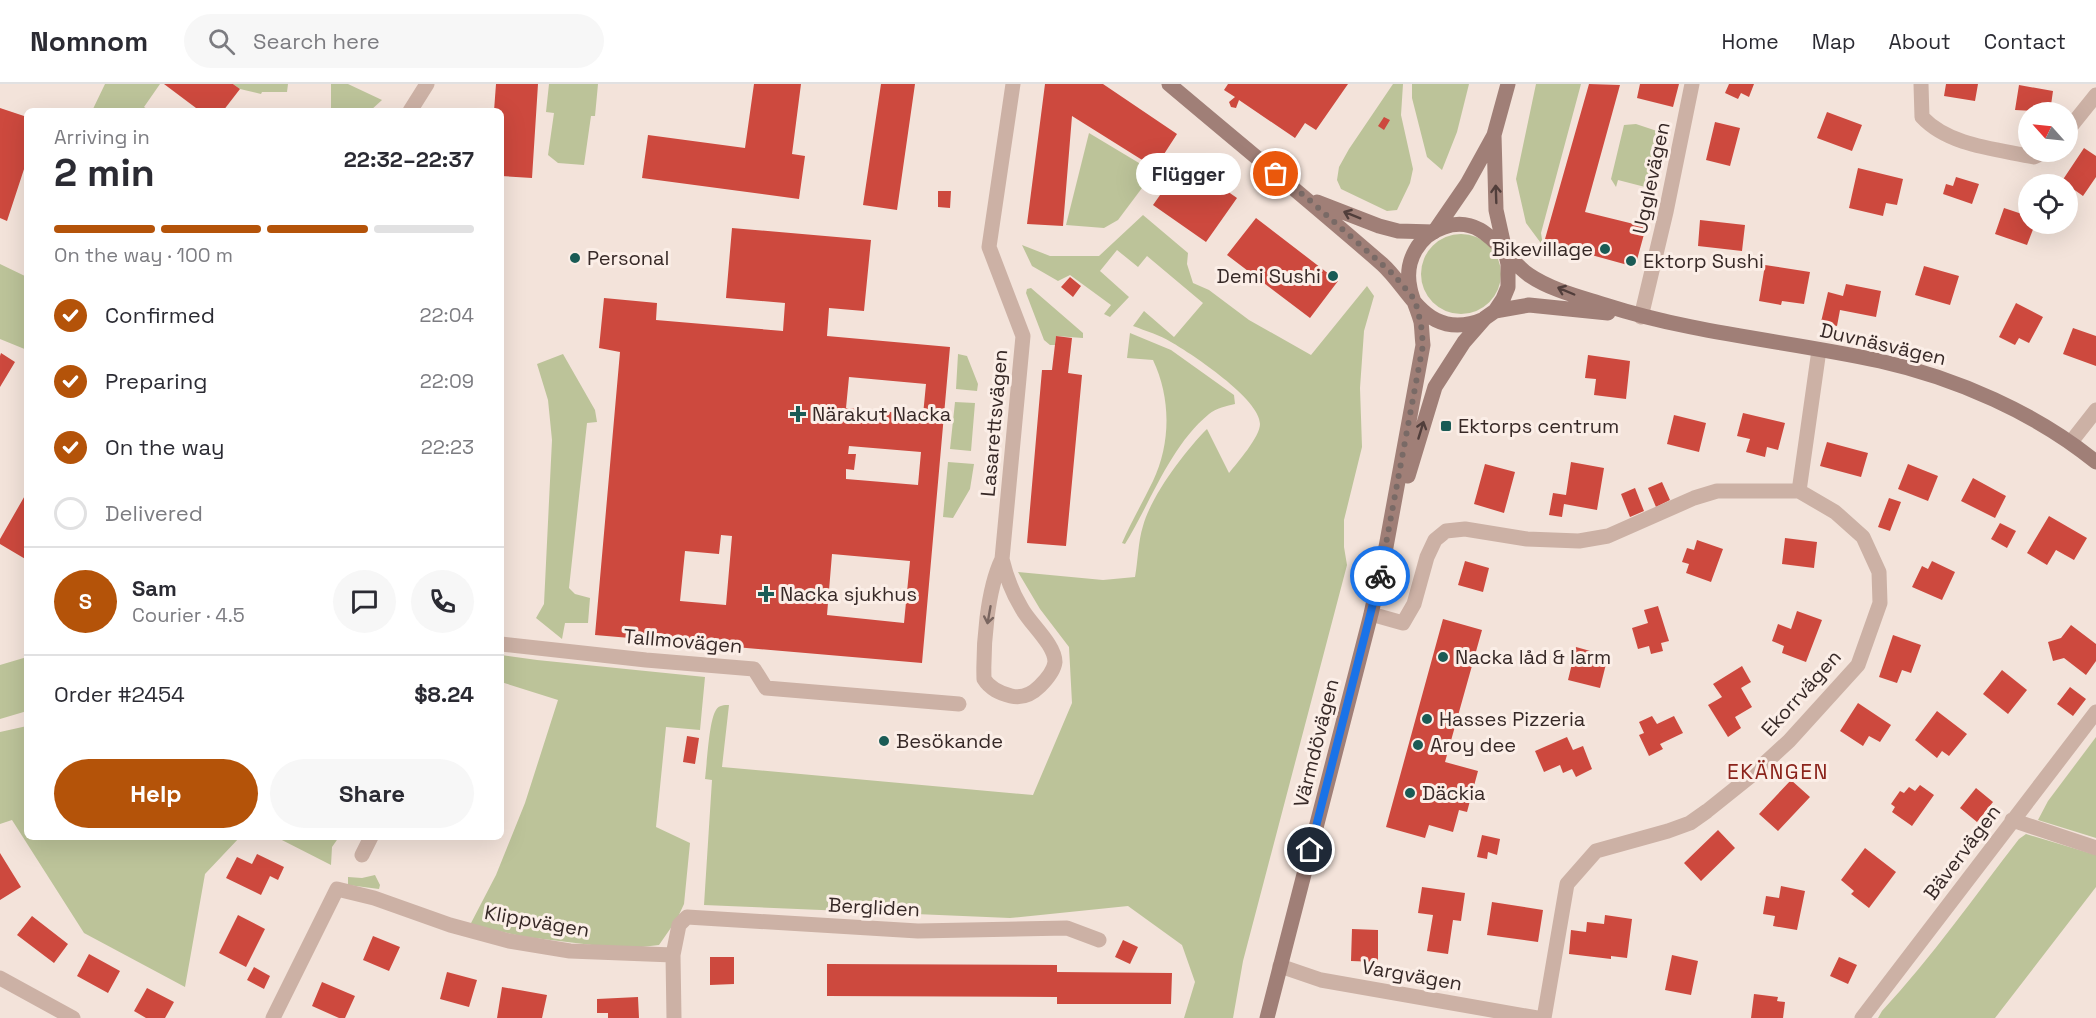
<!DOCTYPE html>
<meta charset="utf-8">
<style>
:root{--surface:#fff;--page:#f7f7f7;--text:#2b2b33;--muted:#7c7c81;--line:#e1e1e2;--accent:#b45309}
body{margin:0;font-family:"Space Grotesk",sans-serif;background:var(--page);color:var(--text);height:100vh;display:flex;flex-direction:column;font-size:22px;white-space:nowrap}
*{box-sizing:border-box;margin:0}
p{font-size:20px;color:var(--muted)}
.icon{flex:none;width:33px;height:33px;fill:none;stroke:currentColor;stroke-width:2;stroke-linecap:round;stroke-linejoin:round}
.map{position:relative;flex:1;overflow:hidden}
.details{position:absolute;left:24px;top:24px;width:480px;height:732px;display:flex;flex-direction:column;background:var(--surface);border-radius:9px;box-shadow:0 6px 24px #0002}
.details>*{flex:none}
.needle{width:39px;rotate:297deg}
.tools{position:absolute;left:2018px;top:18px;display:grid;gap:12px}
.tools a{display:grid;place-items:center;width:60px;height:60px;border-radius:50%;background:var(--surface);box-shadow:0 6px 24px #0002;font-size:30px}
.pin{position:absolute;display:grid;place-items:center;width:51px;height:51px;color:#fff;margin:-26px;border:3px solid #fff;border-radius:50%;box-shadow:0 2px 6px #0007}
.courier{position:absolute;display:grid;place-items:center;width:60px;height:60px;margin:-30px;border:4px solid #1a73e8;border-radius:50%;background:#fff;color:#222;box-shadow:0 2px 8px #0007}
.bubble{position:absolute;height:42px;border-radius:21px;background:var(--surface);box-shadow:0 6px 24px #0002;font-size:20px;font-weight:600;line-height:42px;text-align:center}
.overview em{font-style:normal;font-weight:600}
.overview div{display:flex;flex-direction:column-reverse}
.overview{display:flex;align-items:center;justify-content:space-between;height:102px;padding:0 30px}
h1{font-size:39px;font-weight:600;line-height:45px}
.bar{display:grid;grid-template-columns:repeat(4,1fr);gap:9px 6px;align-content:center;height:72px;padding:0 30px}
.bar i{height:8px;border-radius:4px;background:var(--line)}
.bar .selected{background:var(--accent)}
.bar p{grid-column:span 4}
.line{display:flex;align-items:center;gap:15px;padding:0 30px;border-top:2px solid var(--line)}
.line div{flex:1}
.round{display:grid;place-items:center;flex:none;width:63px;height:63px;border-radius:32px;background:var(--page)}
ol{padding:0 30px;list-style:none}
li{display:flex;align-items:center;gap:18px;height:66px}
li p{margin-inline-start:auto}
li .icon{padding:6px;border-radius:50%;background:var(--accent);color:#fff;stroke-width:4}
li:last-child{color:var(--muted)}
li i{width:33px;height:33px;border:3px solid var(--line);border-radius:50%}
.primary-button{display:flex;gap:12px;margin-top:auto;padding:12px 30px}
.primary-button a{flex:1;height:69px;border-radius:36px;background:var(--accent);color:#fff;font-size:24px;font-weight:600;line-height:69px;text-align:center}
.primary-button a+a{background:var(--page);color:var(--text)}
header{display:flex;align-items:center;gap:36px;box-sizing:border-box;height:84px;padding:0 30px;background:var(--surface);border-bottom:2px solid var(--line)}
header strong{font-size:28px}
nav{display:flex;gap:33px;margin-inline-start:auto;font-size:21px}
.search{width:420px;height:54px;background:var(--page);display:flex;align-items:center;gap:15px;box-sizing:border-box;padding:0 21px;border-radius:33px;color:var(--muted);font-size:22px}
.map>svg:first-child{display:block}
.green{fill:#bcc399}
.building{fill:#cd493e;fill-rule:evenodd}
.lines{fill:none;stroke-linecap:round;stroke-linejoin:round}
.street{stroke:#ccb1a5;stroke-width:15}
.secondary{stroke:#a07f77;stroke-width:15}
.oneway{stroke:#513e3b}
.oneway2{stroke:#7a6660}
.done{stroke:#796a66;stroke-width:6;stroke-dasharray:0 10.8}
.route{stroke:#1a73e8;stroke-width:8}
.poi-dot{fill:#1a5b55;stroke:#fbeee7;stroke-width:2}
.labels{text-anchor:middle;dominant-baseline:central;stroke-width:6;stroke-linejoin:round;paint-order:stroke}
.street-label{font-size:20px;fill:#372927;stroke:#fbeee7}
.poi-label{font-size:20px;fill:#372927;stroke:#fbeee7;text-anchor:start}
.neighbourhood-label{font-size:21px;letter-spacing:1.5px;fill:#8b231b;stroke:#fbeee7}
</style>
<header>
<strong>Nomnom</strong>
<div class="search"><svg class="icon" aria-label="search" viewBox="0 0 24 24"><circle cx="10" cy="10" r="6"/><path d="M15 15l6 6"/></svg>Search here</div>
<nav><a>Home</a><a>Map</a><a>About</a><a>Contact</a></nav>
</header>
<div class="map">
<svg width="2096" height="934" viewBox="0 0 2096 934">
<rect width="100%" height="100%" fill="#f3e3da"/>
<path class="green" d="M105 0H160L144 23 150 27H92Z
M233 0H288L287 8H262L261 10 240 5Z
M331 0H348L382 16 370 27H331Z
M549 0H598L595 32H591L584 81 558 79 548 71 554 29 546 28Z
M1393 0H1403L1401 31 1413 85 1410 99 1397 126 1387 127 1341 105 1337 96 1339 83 1349 65Z
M1412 0H1469L1457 48 1442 86 1427 73 1412 14Z
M1536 0H1581L1541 149 1543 162 1526 139 1516 95Z
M1636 40 1666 50 1652 114 1647 112 1649 104 1618 96 1616 103 1611 95 1624 41Z
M1089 49 1154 88 1118 136 1104 144 1066 141Z
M1143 131 1188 169 1187 180 1193 199 1209 206 1249 236 1311 271 1367 202 1374 212 1364 247 1360 304 1362 363 1344 436V463L1347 481 1243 877 1233 934H1184L1195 898 1182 861 1128 822 1010 834 704 821 712 696 705 695C707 680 709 636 716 626 719 621 724 621 729 621L722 683 1033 711 1072 619 1069 563 1040 525 1018 488 1103 496 1135 493C1138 476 1138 458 1143 442 1151 412 1185 367 1207 345L1229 389C1237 379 1260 353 1260 340 1260 315 1192 270 1171 258 1160 251 1146 247 1133 242L1144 227 1174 253 1203 219 1147 172 1138 183 1117 166 1100 187 1129 213 1110 233 1104 230 1111 221 1070 191 1058 197 1032 182 1022 161 1050 172H1099Z
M1421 190a40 40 0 1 1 80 0a40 40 0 1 1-80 0Z
M0 180 27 193V266L0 255Z
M1031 204 1083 249V254L1056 252 1055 261H1050L1044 256 1026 209 1027 205Z
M1130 249 1171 266 1234 311 1235 320C1227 322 1216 324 1209 330 1170 362 1151 418 1125 460L1122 459C1131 438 1143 418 1153 397 1171 359 1171 314 1153 276L1127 274Z
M563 270 595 326 597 338 587 339 569 504 575 510 590 514 588 539H565L562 555 536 534 544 520 552 356 548 316 537 280Z
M958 270 967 272 978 300 977 307 956 305Z
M955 318 975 319 971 367 950 365Z
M948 378 974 380 970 405 953 434 943 433Z
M501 571 537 576 705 593 700 646 666 643 656 743 690 759 684 820 677 835 659 861 625 865 526 853 470 841 496 791 525 719 558 616 501 598Z
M27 573V627L0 635V581Z
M27 642V753H240L205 790 185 903 84 849 12 736 0 740V648Z
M2096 653V754L2038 736 2048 717Z
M2026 750 2096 771V803L1995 934H1878L1882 927C1932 873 1974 813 2019 755Z
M276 753H339L332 763 331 781Z
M375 791 380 801 379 805 348 801V793L362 794Z"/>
<path class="building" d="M164 0H233L240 5 223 27H200Z
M496 0H538L532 94 501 92V27H494Z
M754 0H801L792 70 805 72 799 115 642 94 648 51 745 64Z
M881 0H915L897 126 863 121Z
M1045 0H1103L1177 50 1155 84 1072 32 1063 142 1027 140Z
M1228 0H1348L1316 46 1305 39 1295 54 1239 16 1236 24 1231 23 1229 18 1235 13 1224 6Z
M1589 0 1620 1 1585 128 1646 143 1635 183 1566 164 1567 162 1545 155Z
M1640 0H1679L1673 23 1637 14Z
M1729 0H1754L1749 13 1741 9 1738 15 1725 9Z
M1946 0H1978L1975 17 1944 12Z
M2019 1 2053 7 2050 28 2015 26Z
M0 24 27 33V76L7 137 0 134Z
M1827 28 1862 41 1852 67 1817 54Z
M1384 33 1390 36 1384 46 1378 42Z
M1715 38 1740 44 1730 82 1706 76Z
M2084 64 2096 72V93L2083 112 2062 97Z
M1184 77 1237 114 1206 158 1153 121Z
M1858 84 1903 95 1897 121 1886 119 1883 132 1849 124Z
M1956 93 1979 100 1972 120 1943 110 1946 100 1953 102Z
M938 107H951L950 124 938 123Z
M2004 124 2028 132V140H2035L2027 161 1995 150Z
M1256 134 1338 197 1310 234 1227 171Z
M1700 136 1745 141 1742 167 1698 162Z
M732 144 871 156 864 227 829 224 827 252 950 263 922 579 595 551 620 268 599 264 604 214 657 219 656 236 783 247 785 219 726 214ZM849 293 926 300 923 331 846 324ZM849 362 921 368 918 401 846 395V385L854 386 856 370H848ZM721 451 732 452 726 521 680 517 685 467 719 470ZM832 470 910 477 904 539 827 531Z
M1765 181 1810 188 1804 220 1782 217 1781 221 1759 217Z
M1924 182 1959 192 1950 221 1915 211Z
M1070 193 1081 202 1073 213 1061 203Z
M1846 200 1881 207 1876 233 1840 226 1837 242 1821 238 1828 208 1843 212Z
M2016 219 2043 233 2029 259 2019 254 2015 261 1999 253Z
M2073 244 2096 252V282L2063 270Z
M1056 252 1072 254 1068 289 1082 291 1066 462 1027 459 1042 286H1052Z
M1 269 15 278 0 303V272Z
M1588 271 1630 277 1626 315 1594 311 1596 295 1585 294Z
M1743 329 1785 339 1778 366 1767 363 1765 373 1746 368 1750 355 1737 352Z
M1674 331 1706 339 1699 368 1667 360Z
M1827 358 1868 369 1861 393 1820 382Z
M1571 378 1604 384 1597 426 1564 420 1562 433 1549 431 1553 409 1566 411Z
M1485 380 1515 388 1504 429 1474 420Z
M1908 380 1938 392 1928 417 1898 405Z
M1973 394 2006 412 1995 434 1961 417Z
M1662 398 1670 416 1656 423 1648 404Z
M1635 404 1644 427 1630 433 1621 410Z
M27 408V476L0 460V455Z
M1889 414 1901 418 1890 447 1878 443Z
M2049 432 2087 454 2074 476 2056 466 2047 481 2027 469Z
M2000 439 2016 447 2007 464 1991 455Z
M1785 454 1817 458 1814 484 1782 480Z
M1697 456 1723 465 1711 498 1686 489 1689 480 1682 478 1687 464 1694 466Z
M1465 477 1489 484 1483 508 1458 501Z
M1932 477 1955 488 1942 516 1912 503 1922 482 1928 485Z
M1658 522 1669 557 1661 559 1663 567 1651 570 1649 562 1638 565 1632 544 1648 539 1644 526Z
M1797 527 1822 536 1806 578 1782 569 1784 562 1772 557 1778 540 1791 545Z
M1443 535 1482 546 1445 678 1478 687 1467 728 1459 726 1453 748 1429 741 1425 754 1386 743Z
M2071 541 2096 560V577L2086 591 2064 574 2053 577 2048 558 2061 554Z
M1893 551 1921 561 1911 589 1902 586 1897 599 1879 593Z
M1576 563 1608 572 1600 604 1568 596Z
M1742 582 1751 598 1741 604 1752 623 1735 633 1741 644 1728 653 1708 621 1722 613 1713 600Z
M2002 586 2027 606 2008 630 1983 610Z
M2070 603 2086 615 2073 632 2057 620Z
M1858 619 1891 641 1880 658 1869 652 1863 662 1840 647Z
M1937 627 1967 650 1949 672 1942 667 1937 674 1915 656Z
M1652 632 1657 640 1674 632 1683 649 1660 660 1663 665 1649 672 1639 651 1644 649 1639 638Z
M687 652 699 654 695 680 683 678Z
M1567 653 1573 666 1583 662 1592 685 1576 693 1572 685 1563 689 1560 681 1544 688 1535 667Z
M1791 696 1810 713 1778 747 1759 730Z
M1920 701 1934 711 1912 742 1892 728 1895 723 1891 720 1900 707 1904 709 1909 703 1915 707Z
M1976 704 1993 718 1977 738 1960 724Z
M1718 746 1735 764 1701 797 1684 779Z
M1482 751 1500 755 1497 771 1488 768 1487 775 1477 773Z
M1865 764 1896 788 1869 824 1851 810 1854 807 1841 796Z
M0 769 21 803 0 816Z
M257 770 284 783 278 796 270 792 261 811 226 794 237 773 252 780Z
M1781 802 1805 807 1797 846 1773 842 1775 832 1763 830 1766 812 1779 814Z
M1422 803 1465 809 1461 837 1453 836 1448 870 1427 867 1433 831 1418 829Z
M1492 818 1543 826 1538 858 1487 851Z
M238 831 265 845 246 883 219 869Z
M1605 831 1632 835 1627 874 1611 872V875L1569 870 1571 846 1586 848 1587 838 1604 840Z
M32 832 68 860 54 879 17 851Z
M1352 845 1378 846V878L1351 877Z
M373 852 400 863 389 887 363 876Z
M1123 856 1138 863 1130 880 1115 873Z
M89 870 120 887 108 909 77 892Z
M1672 871 1698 877 1691 911 1665 906Z
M710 873H734V900L710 901Z
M1839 873 1857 881 1848 900 1830 892Z
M827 880 1057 881V888L1172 889 1171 920H1057V913L827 912Z
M254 883 270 892 264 905 247 896Z
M447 888 477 896 469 923 440 915Z
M322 898 355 912 345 934H339L312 922Z
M502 903 547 911 542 934H497Z
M147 904 174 918 165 934H146L134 927Z
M1754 910 1778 913 1777 917 1785 918 1783 934H1751Z
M638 913 639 934H608V929H597V915Z"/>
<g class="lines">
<path class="street" d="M1921 0 1922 33C1949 62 1997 65 2034 73L2045 68
M410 27 427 0
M2067 47 2096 11
M1641 233 1666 128 1692 0
M2071 358 2096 326
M1799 407 1819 266
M1002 475C987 506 983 561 984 595 990 605 1000 609 1011 612 1023 615 1032 610 1040 602 1046 596 1054 587 1055 578 1055 560 1029 539 1021 523 1012 508 1006 492 1002 475L1023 252 989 163 1013 0
M1371 530 1403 539 1414 520 1427 473 1435 456 1446 447 1465 445 1527 455 1579 457 1608 452 1694 414 1717 407H1799L1835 428 1863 453 1879 488 1880 519 1858 581 1789 657 1752 691 1707 727 1690 739 1668 747 1596 767 1567 800 1544 934
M501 560 646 576 754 585 766 604 959 620
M2012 736 2096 764
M362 771 371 753
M673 871 679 841 687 833 918 847 1067 844 1099 856
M1280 882 1321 896 1537 934
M0 894 73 934
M273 934 337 805 374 814 450 841 509 857 570 867 673 871 674 934
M1862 934 2096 628"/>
<path class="secondary" d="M1169 0C1240 60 1312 119 1382 180 1401 197 1414 225 1436 236 1452 244 1468 242 1484 235
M1317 118 1379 142 1398 147 1434 148
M1434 148 1467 100 1494 51 1508 0
M1495 227 1529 221 1608 229
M1408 392 1435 303 1464 258 1485 234 1495 227 1503 215 1508 203V180L1496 126 1494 51
M1267 934 1371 530 1386 463 1423 261C1422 253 1422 245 1421 238 1418 226 1412 215 1410 204 1404 177 1419 151 1444 143 1485 129 1502 172 1529 191 1551 206 1580 213 1605 221 1695 250 1788 257 1880 277 1956 294 2036 329 2096 378"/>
</g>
<defs><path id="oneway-shaft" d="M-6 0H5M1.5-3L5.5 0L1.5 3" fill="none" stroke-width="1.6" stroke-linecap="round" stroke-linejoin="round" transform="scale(1.5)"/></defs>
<g class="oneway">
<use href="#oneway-shaft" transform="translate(1496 110) rotate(-92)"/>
<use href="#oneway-shaft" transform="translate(1352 131) rotate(-158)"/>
<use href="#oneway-shaft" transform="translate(1566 207) rotate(-157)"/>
<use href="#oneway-shaft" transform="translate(1421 346) rotate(-73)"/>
</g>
<use class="oneway2" href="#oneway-shaft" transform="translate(989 531) rotate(100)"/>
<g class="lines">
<path class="done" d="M1276 90 1306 113 1393 190 1415 216 1421 240 1423 261 1380 492"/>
<path class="route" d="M1310 766 1380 492"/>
</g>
<g class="poi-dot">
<circle cx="1605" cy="165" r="6"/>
<circle cx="575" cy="174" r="6"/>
<circle cx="1631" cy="177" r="6"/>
<circle cx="1333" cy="192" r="6"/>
<path d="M795 321h6v6h6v6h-6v6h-6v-6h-6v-6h6z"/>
<rect x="1440" y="336" width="12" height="12" rx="3"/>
<path d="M763 501h6v6h6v6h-6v6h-6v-6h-6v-6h6z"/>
<circle cx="1443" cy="573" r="6"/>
<circle cx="1427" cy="635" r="6"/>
<circle cx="884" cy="657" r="6"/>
<circle cx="1418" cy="661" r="6"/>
<circle cx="1410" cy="709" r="6"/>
</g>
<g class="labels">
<g class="street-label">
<text transform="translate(1651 94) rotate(-78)">Ugglevägen</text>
<text transform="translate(1883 260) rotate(13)">Duvnäsvägen</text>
<text transform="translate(994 339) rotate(-85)">Lasarettsvägen</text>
<text transform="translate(683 557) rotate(5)">Tallmovägen</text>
<text transform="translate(1801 609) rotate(-48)">Ekorrvägen</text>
<text transform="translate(1316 659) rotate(-76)">Värmdövägen</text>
<text transform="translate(1962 768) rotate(-53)">Bävervägen</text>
<text transform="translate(874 823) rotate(3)">Bergliden</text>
<text transform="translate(537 837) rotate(10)">Klippvägen</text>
<text transform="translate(1412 891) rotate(10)">Vargvägen</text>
</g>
<g class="poi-label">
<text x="1593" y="165" text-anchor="end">Bikevillage</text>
<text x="587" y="174">Personal</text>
<text x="1643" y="177">Ektorp Sushi</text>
<text x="1321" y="192" text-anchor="end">Demi Sushi</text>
<text x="812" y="330">Närakut Nacka</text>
<text x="1458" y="342">Ektorps centrum</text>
<text x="780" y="510">Nacka sjukhus</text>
<text x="1455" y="573">Nacka låd &amp; larm</text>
<text x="1439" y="635">Hasses Pizzeria</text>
<text x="896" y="657">Besökande</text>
<text x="1430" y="661">Aroy dee</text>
<text x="1422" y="709">Däckia</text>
</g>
<g class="neighbourhood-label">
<text x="1778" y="687">EKÄNGEN</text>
</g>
</g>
</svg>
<div class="tools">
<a><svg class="needle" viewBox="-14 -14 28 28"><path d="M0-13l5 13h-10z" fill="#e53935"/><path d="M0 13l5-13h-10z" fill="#7c7c81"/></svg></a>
<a><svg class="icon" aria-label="locate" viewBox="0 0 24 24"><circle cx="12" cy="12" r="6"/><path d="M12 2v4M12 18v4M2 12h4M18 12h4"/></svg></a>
</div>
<div class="pin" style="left:1276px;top:90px;background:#ea580c"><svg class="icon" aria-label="bag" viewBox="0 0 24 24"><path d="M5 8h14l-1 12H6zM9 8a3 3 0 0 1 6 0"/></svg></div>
<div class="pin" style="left:1310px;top:766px;background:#1f2937"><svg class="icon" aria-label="home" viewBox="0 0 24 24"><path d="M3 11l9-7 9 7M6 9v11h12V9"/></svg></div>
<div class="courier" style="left:1380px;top:492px"><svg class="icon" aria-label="bike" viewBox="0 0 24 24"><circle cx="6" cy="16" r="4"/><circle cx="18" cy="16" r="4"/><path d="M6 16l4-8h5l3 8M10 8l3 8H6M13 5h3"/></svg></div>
<div class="bubble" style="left:1136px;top:69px;width:105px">Flügger</div>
<section class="details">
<div class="overview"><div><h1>2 min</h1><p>Arriving in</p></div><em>22:32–22:37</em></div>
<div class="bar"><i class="selected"></i><i class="selected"></i><i class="selected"></i><i></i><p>On the way · 100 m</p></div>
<ol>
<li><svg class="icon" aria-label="check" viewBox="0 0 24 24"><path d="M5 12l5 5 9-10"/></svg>Confirmed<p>22:04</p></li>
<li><svg class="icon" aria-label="check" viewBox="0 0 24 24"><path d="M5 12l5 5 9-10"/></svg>Preparing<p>22:09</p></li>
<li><svg class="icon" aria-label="check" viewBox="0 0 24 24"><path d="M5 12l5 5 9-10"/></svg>On the way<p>22:23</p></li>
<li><i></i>Delivered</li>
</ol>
<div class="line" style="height:108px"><b class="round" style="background:var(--accent);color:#fff">S</b><div><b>Sam</b><p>Courier · 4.5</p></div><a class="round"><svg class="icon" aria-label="chat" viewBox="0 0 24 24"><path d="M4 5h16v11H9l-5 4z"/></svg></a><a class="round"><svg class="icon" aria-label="phone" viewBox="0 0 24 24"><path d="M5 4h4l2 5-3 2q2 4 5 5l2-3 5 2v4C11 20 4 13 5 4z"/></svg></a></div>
<div class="line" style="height:78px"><div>Order #2454</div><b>$8.24</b></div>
<div class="primary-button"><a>Help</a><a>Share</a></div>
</section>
</div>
